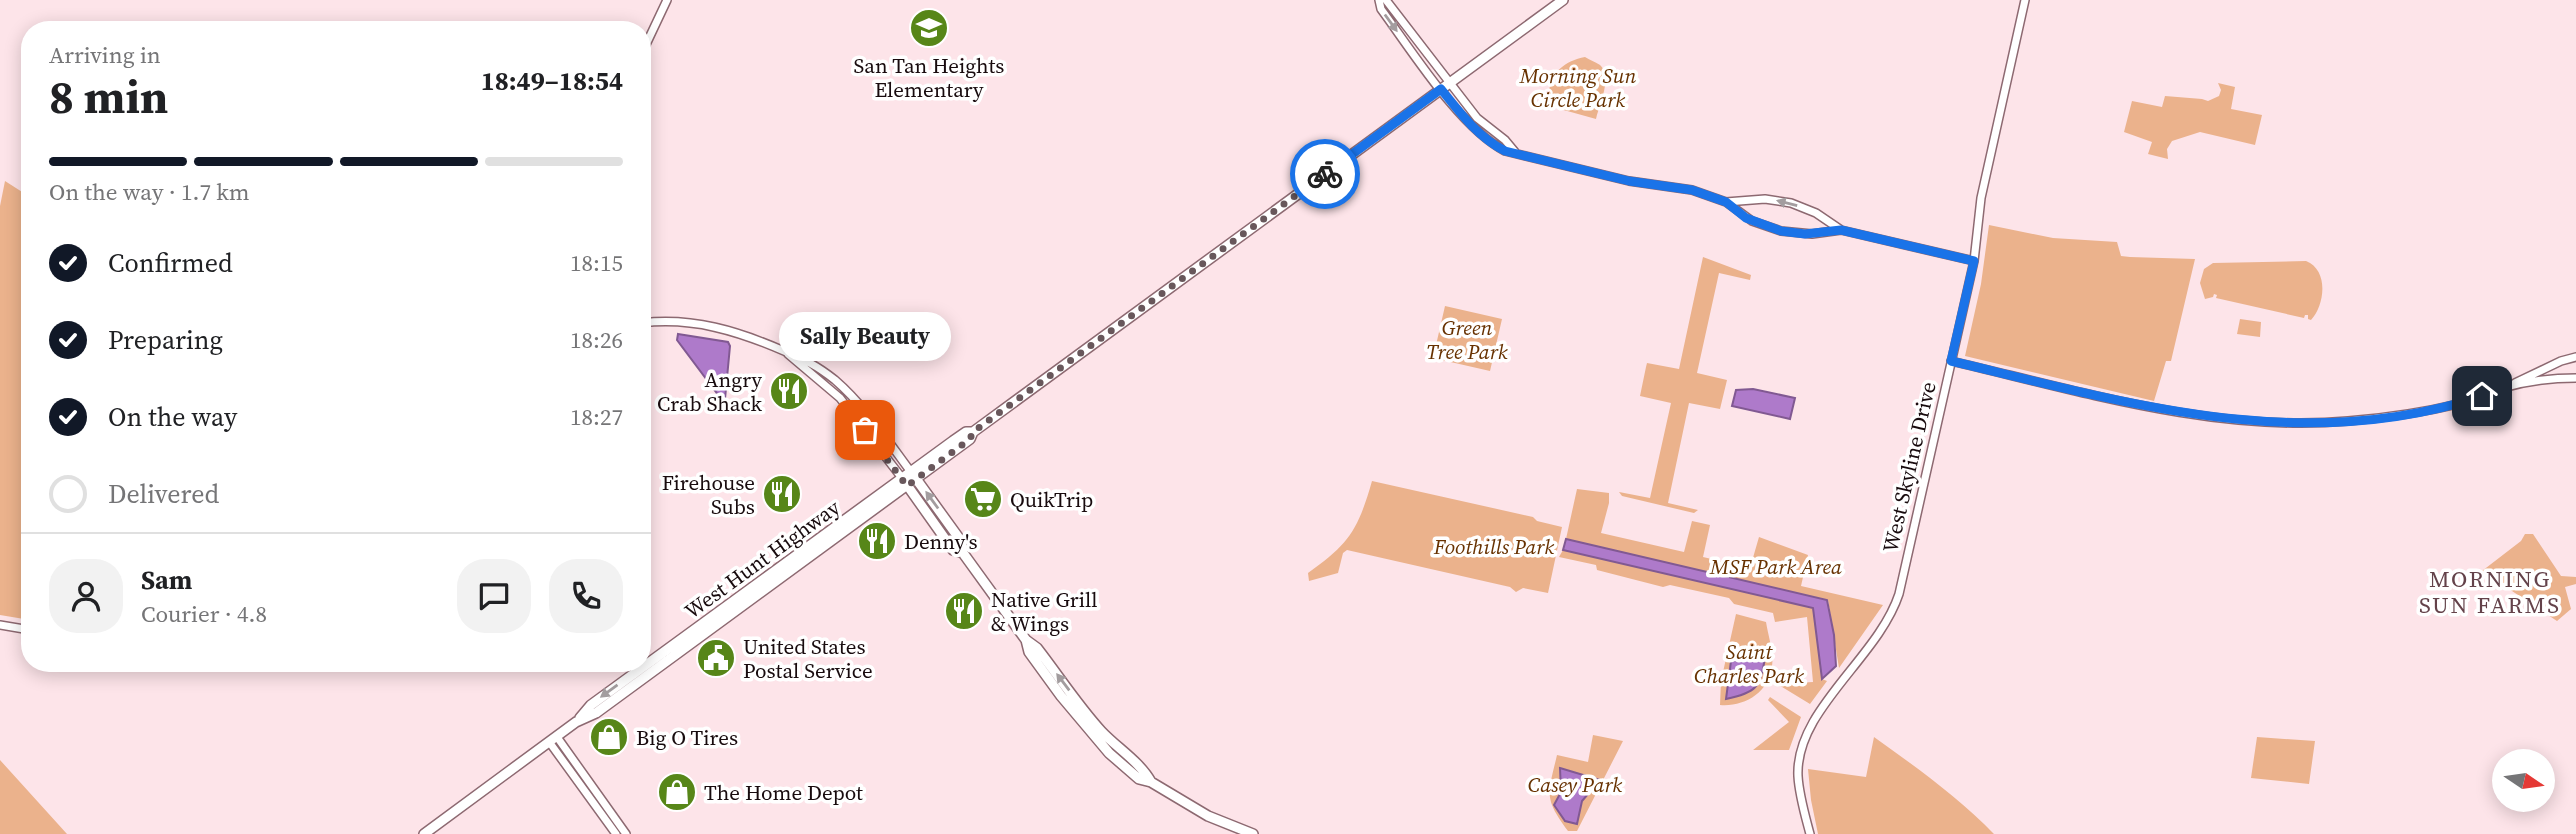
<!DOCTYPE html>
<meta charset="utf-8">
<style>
:root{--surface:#fff;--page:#f2f2f2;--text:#202124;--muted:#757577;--line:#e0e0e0;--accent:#111827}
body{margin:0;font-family:"Source Serif 4",serif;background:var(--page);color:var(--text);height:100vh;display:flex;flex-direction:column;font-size:26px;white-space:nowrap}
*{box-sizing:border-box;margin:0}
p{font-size:23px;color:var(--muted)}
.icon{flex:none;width:38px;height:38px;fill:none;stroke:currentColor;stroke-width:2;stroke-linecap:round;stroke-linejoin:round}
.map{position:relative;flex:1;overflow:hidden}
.details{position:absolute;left:21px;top:21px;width:630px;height:651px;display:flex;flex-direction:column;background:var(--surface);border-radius:28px;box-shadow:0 4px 18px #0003}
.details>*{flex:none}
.needle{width:46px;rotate:103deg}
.buttons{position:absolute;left:2492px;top:749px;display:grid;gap:14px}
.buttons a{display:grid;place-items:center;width:63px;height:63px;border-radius:50%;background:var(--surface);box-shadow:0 4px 18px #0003;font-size:35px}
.pin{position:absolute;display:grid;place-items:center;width:60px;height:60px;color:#fff;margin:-30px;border-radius:14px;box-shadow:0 4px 10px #0006}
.courier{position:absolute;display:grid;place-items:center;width:70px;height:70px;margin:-35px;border:5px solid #1a73e8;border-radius:50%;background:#fff;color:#222;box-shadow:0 2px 9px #0007}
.bubble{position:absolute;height:49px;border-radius:24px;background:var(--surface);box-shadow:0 4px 18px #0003;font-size:23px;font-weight:700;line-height:49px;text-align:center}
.summary em{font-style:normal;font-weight:700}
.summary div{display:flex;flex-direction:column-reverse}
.summary{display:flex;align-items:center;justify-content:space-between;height:119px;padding:0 28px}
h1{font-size:46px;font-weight:700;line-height:52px}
.bar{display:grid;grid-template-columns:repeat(4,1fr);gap:10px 7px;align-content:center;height:84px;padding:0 28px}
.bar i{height:9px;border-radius:5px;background:var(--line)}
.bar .active{background:var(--accent)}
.bar p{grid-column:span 4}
.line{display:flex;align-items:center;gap:18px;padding:0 28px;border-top:2px solid var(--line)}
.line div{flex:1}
.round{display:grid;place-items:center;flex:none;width:74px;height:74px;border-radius:28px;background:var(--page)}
ol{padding:0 28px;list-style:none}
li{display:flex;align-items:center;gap:21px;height:77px}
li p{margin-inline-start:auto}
li .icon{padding:7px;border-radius:50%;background:var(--accent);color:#fff;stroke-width:4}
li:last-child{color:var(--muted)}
li i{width:38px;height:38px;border:4px solid var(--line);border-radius:50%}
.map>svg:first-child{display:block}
.green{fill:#ebb28c}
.water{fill:#ae7aca;stroke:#815992;stroke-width:2}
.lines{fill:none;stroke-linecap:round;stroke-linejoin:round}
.minor-casing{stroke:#8d6971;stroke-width:10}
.major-casing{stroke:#8d6971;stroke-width:12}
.minor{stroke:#fff;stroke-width:7}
.major{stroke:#fff;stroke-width:9}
.oneway{fill:#a39d9f}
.done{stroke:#68575b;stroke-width:7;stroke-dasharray:0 12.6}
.route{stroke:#1a73e8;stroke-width:9}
.labels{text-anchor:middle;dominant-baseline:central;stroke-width:7;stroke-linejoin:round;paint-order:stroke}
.poi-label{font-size:21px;fill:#180b0e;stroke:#fff;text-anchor:start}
.park-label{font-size:21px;font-style:italic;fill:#673100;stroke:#fff}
.street-label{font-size:21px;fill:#180b0e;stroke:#fff}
.neighbourhood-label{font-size:23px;letter-spacing:2px;fill:#64424a;stroke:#fff}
</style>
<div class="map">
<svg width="2576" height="834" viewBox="0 0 2576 834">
<rect width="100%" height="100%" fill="#fde4e9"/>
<path class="green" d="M1585 57C1589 60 1596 62 1600 65 1613 77 1599 105 1596 119L1560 109 1549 92C1551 72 1565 61 1585 57Z
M2218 83 2235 87 2231 109 2262 115 2255 145 2200 132 2172 141 2167 149 2168 159 2148 154 2152 142 2124 132 2132 101 2162 107 2165 96 2202 99 2208 101 2219 96 2221 90Z
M5 181 30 197V620L0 615V206Z
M1989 225 2053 238 2117 242 2121 256 2130 257 2195 259 2171 361H2166L2154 401 1965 356 1981 284Z
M1703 257 1751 275 1750 280 1719 273 1697 373 1727 380 1720 409 1689 403 1668 503 1698 510 1694 513 1622 496 1619 492 1650 498 1671 403 1640 396 1646 367 1647 363 1679 369Z
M2306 261C2329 270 2325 305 2311 320L2308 319V315H2305L2304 318 2216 298 2217 295 2214 294 2213 297 2205 299 2200 283 2204 269 2213 263Z
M1445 306 1502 319 1490 371 1433 358Z
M2240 319 2261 322 2260 337 2237 334Z
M1372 481 1533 517 1537 521 1562 527 1548 593 1523 588 1516 592 1510 587 1347 550 1343 553 1338 573 1309 581 1308 573C1349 544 1358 530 1372 481Z
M1577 489 1609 493V503L1601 533 1684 552 1692 521 1710 525 1703 557 1750 568 1759 537 1808 555 1801 586 1883 605 1839 668 1828 600 1566 539Z
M2525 534H2533L2561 576 2576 577V584L2565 587 2571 609 2557 621 2482 571 2521 541Z
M1563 550 1813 608 1822 679 1827 681 1810 704 1777 684 1813 682 1807 617 1775 622 1773 613 1734 604 1729 598 1670 585 1663 587 1597 570 1596 565 1559 557Z
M1736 614 1766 622C1768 635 1774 653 1772 666 1769 693 1744 707 1720 705L1721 681Z
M1770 697 1801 717 1789 750H1753L1789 722 1768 700Z
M1593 735 1623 741 1577 831H1568C1543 797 1548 794 1557 755L1588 762Z
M1874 737C1916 767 1958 797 1994 834H1818L1811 800 1808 769 1866 777Z
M2257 737 2315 741 2309 784 2251 778Z
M0 760 67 834H0Z"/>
<path class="water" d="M678 334 728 342 730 346 725 399 722 400 677 340Z
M1753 389 1795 398 1790 419 1732 406 1736 390Z
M1566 539 1827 600 1834 635 1836 666 1822 679 1813 608 1563 550Z
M1765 657C1761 687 1756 693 1726 699L1731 661Z
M1560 768 1600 780 1582 801 1577 824 1565 821 1554 805 1561 792Z"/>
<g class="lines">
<defs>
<path id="minor" d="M1379 0 1381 9C1412 51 1460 128 1505 151L1629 181 1692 190 1726 202 1752 221 1781 231 1812 234 1841 230
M1386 0 1477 118 1505 140 1515 152
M642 53 667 0
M1726 202 1765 199 1791 203 1816 213 1841 230 1974 261
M642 323C693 317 738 331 784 351 805 360 816 365 835 380 865 406 887 440 911 472
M788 354 840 398 902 478
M1951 361C2079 391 2216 433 2348 421 2385 418 2421 413 2458 404 2473 400 2488 393 2503 388 2527 381 2551 378 2576 378
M2515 383 2561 361 2576 357
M0 625 30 630
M557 737 626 834
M550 743 616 834
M1810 834C1805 815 1799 795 1798 776 1795 710 1878 658 1899 594L1974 261 1981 198 2025 0"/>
<path id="major" d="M914 476 961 541 963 553
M902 478 953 550 963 553 1026 640 1029 652 1061 696 1109 753 1139 779 1151 782 1208 816 1253 834
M1026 640 1037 648C1058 675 1078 706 1101 731 1117 748 1140 762 1151 782
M580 718 591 705 953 441 966 432H973
M424 834 576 722 596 713 970 439 973 432 1563 0"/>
</defs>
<use href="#minor" class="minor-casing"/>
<use href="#major" class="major-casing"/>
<use href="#minor" class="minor"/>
<use href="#major" class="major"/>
</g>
<defs><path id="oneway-solid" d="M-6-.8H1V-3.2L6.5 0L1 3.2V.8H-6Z" transform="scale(1.75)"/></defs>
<g class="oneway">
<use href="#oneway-solid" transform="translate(1391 23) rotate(54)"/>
<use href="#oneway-solid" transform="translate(1787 203) rotate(-166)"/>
<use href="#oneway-solid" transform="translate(932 500) rotate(-126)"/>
<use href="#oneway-solid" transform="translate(1063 682) rotate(-127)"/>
<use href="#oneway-solid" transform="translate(609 691) rotate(144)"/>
</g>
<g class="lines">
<path class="done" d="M865 430 907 486 970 439 973 432 1325 174"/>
<path class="route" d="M1325 174 1441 89C1460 113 1478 137 1505 151L1629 181 1692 190 1726 202 1746 218 1781 231 1805 234 1841 230 1974 261 1951 361C2127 403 2304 456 2482 396"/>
</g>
<defs>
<symbol id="school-disc" viewBox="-11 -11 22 22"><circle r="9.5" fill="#578618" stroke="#fff"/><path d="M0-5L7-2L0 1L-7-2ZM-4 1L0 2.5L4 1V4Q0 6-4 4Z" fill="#fff"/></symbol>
<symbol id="restaurant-disc" viewBox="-11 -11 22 22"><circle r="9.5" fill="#578618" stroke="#fff"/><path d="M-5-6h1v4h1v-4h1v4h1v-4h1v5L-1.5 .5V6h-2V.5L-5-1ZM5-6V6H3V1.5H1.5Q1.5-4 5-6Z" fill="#fff"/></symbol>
<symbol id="supermarket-disc" viewBox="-11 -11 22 22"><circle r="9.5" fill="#578618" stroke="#fff"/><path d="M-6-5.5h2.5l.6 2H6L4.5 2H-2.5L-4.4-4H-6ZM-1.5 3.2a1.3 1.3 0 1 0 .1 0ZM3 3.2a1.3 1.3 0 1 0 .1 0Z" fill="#fff"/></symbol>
<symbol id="civic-disc" viewBox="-11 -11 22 22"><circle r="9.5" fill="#578618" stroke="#fff"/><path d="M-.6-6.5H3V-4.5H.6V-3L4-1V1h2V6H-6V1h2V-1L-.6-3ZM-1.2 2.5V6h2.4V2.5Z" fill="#fff"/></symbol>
<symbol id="shop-disc" viewBox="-11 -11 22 22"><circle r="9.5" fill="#578618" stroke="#fff"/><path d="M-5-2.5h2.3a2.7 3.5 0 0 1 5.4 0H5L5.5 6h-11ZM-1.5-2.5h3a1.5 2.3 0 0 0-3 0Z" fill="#fff"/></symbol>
</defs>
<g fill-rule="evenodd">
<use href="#school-disc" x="907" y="6" width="44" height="44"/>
<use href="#restaurant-disc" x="767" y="369" width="44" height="44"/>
<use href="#restaurant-disc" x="760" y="472" width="44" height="44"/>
<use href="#supermarket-disc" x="961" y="477" width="44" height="44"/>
<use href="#restaurant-disc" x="855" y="519" width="44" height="44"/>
<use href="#restaurant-disc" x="942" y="589" width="44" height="44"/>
<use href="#civic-disc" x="694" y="636" width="44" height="44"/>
<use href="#shop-disc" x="587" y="715" width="44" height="44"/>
<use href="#shop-disc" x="655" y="770" width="44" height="44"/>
</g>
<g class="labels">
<g class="poi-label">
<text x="929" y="65" text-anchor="middle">San Tan Heights<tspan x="929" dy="24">Elementary</tspan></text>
<text x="762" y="379" text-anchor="end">Angry<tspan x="762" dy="24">Crab Shack</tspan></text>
<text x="755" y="482" text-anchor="end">Firehouse<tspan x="755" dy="24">Subs</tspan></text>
<text x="1010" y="499">QuikTrip</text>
<text x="904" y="541">Denny's</text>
<text x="991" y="599">Native Grill<tspan x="991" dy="24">&amp; Wings</tspan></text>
<text x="743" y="646">United States<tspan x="743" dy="24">Postal Service</tspan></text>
<text x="636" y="737">Big O Tires</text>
<text x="704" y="792">The Home Depot</text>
</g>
<g class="park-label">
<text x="1578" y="75">Morning Sun<tspan x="1578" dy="24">Circle Park</tspan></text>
<text x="1467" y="327">Green<tspan x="1467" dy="24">Tree Park</tspan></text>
<text x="1494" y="546">Foothills Park</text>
<text x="1776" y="566">MSF Park Area</text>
<text x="1749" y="651">Saint<tspan x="1749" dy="24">Charles Park</tspan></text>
<text x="1575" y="784">Casey Park</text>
</g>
<g class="street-label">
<text transform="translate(1909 467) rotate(-77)">West Skyline Drive</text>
<text transform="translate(762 559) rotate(-36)">West Hunt Highway</text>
</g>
<g class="neighbourhood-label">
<text x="2490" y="579">MORNING<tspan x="2490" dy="26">SUN FARMS</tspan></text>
</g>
</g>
</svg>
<div class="buttons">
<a><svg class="needle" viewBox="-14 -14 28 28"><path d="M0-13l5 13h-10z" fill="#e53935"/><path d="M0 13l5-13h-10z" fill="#757577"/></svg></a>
</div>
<div class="pin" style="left:865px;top:430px;background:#ea580c"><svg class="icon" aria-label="bag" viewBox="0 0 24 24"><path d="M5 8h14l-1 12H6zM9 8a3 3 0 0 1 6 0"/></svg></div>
<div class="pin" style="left:2482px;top:396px;background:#1f2937"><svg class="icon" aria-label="home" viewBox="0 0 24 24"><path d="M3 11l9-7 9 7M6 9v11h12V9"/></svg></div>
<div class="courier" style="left:1325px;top:174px"><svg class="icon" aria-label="bike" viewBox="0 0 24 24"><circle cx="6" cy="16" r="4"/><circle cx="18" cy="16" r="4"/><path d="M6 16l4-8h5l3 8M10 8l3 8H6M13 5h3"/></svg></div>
<div class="bubble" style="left:779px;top:312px;width:172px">Sally Beauty</div>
<section class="details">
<div class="summary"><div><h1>8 min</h1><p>Arriving in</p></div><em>18:49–18:54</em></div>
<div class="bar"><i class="active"></i><i class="active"></i><i class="active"></i><i></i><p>On the way · 1.7 km</p></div>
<ol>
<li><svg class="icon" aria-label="check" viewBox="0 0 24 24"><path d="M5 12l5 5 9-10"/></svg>Confirmed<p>18:15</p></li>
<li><svg class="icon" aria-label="check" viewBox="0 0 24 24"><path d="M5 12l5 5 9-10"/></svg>Preparing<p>18:26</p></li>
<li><svg class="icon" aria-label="check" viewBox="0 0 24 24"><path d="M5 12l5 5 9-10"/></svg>On the way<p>18:27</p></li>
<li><i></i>Delivered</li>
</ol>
<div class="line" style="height:126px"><a class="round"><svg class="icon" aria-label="person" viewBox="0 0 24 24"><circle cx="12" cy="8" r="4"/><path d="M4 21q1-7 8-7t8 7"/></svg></a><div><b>Sam</b><p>Courier · 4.8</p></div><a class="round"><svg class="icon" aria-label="chat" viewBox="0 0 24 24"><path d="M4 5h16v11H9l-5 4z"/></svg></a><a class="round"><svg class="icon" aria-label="phone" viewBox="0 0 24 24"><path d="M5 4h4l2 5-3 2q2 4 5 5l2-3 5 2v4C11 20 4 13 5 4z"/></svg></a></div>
</section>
</div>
